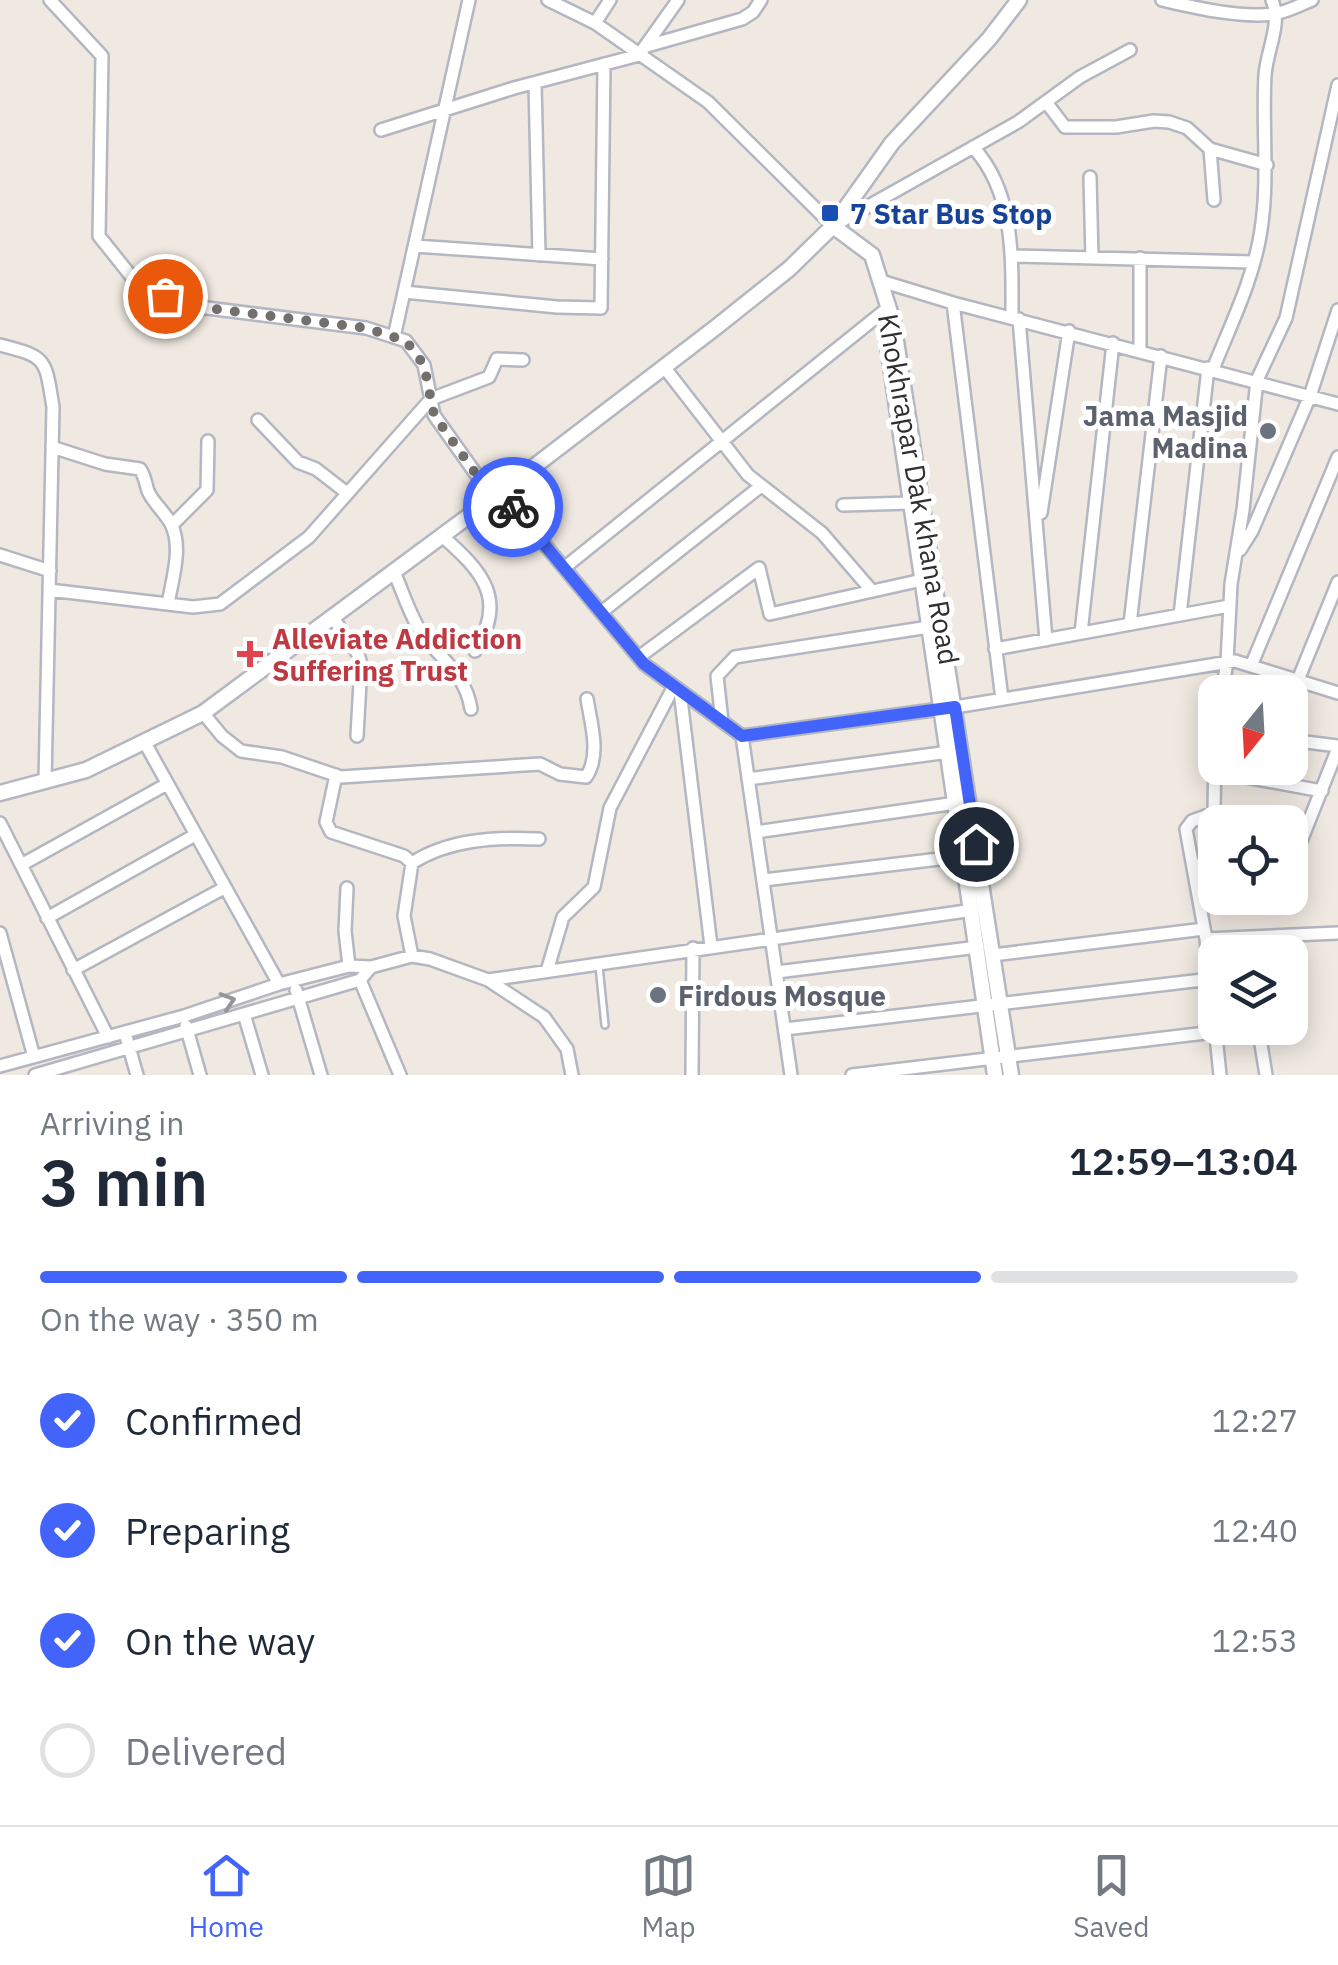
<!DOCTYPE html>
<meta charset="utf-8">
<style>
:root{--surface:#fff;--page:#f6f6f7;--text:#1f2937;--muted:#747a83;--line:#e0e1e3;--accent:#4264fb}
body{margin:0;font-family:"IBM Plex Sans",sans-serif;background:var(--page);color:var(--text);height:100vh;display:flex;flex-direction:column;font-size:38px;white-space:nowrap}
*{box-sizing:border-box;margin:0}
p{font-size:32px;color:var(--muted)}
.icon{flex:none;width:55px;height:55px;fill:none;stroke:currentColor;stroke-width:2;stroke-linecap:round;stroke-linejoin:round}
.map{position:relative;height:1075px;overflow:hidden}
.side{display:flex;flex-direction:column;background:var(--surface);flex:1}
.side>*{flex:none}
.needle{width:65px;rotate:198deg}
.fabs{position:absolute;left:1198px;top:675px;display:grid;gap:20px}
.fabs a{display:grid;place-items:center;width:110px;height:110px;border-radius:20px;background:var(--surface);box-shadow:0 5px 25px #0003;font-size:50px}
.pin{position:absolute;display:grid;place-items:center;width:85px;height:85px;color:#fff;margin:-42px;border:5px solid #fff;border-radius:50%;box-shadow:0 2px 10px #0007}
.courier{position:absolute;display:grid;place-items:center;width:100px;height:100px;margin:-50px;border:8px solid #4264fb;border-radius:50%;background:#fff;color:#222;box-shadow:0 2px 12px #0007}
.headline em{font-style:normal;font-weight:600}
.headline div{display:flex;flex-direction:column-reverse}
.headline{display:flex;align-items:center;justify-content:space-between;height:170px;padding:0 40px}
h1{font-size:65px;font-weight:600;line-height:75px}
.bar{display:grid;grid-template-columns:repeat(4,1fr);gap:15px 10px;align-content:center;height:120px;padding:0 40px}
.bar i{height:12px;border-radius:8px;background:var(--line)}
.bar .current{background:var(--accent)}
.bar p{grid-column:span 4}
ol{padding:0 40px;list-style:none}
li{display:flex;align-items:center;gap:30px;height:110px}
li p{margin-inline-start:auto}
li .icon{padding:10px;border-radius:50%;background:var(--accent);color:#fff;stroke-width:4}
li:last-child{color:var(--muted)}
li i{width:55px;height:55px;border:5px solid var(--line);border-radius:50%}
.tabs{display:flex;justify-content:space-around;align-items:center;height:140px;border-top:2px solid var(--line);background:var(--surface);font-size:28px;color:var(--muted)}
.tabs a{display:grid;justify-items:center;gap:5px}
.tabs .current{color:var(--accent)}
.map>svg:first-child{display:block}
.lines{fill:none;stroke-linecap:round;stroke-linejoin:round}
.service-casing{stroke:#b4b7c1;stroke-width:10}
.minor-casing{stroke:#b4b7c1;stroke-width:16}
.tertiary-casing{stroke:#b4b7c1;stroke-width:19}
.service{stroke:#fff;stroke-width:5}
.minor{stroke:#fff;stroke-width:11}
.tertiary{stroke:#fff;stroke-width:14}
.oneway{stroke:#969696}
.done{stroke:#726f6d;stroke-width:10;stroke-dasharray:0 18}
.route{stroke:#4264fb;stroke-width:12}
.transit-dot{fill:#1a4fb4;stroke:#fff;stroke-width:4}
.worship-dot{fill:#6b7280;stroke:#fff;stroke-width:4}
.health-dot{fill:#e0444e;stroke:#fff;stroke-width:4}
.labels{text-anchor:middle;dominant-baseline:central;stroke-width:10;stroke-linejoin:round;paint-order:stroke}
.transit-label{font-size:28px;font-weight:bold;fill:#164399;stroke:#fff;text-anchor:start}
.worship-label{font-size:28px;font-weight:bold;fill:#5b616d;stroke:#fff;text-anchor:end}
.street-label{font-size:28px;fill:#2e2e2e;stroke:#fff}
.health-label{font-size:28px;font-weight:bold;fill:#be3a42;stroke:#fff;text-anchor:start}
</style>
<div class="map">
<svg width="1338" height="1075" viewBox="0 0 1338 1075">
<rect width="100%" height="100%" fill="#efe9e1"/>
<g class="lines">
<defs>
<path id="service" d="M599 966 605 1025"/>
<path id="minor" d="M50 0 102 56 99 236 139 286 191 306 366 328 406 341 424 365 434 415 493 498
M548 0 595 23 708 102 833 226 1018 122 1080 77 1130 50
M1162 0C1197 8 1238 18 1274 14 1287 12 1300 5 1312 0
M595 23 610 0
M647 46 742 19 753 12 761 0
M535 83 539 255
M1046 102 1065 127H1116L1154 121 1169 122 1187 128 1210 149 1267 165
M381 130 514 88 639 55 678 0
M973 147C1015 193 1012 258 1012 318
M1210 149 1214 200
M1090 177 1092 258
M415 246 602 259
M1012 256 1253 262
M881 281 953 303 1338 404
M404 292 557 307 601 308 604 64
M953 303 1002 699
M1019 319 1046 640
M394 337 469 0
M0 345C48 357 45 359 53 407L45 782
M1140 351V258
M664 367 748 475 822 533 872 591
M1213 369C1231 324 1254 278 1261 230 1269 178 1262 127 1265 75 1267 49 1282 24 1272 0
M258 420 298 462 316 469 347 493
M52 447 105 464 140 469C145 476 145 482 148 491 153 503 165 512 171 524 183 547 172 580 168 604
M501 492 644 664 742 736 791 1075
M843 505 910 503
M1041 513 1069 331
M172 525 207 490 208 441
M442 536C482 571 508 599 475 651
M1240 550 1252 531 1310 396 1338 310
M0 555 50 571
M564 568 884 311
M394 572C403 592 411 619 424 637 443 660 466 676 471 709
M49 590 193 607 220 604 309 537 431 399 489 377 497 359 523 360
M603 611 761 486
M1180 615 1208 368
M333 618 358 654 361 664 357 736
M1130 624 1161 356
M1081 633 1113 343
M995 649 1229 606
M639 657 759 568 770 614 922 580
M1251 666 1338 457
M1298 680 1338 582
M680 691 711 946
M1222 692 1227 662 1231 584 1243 510 1257 380 1286 318 1338 85
M203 713 222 736 241 751 282 757 341 777 540 764 560 774 586 777C601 756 591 723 587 699
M722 721 717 676 735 657 929 627
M742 736 955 707 1235 661 1338 693
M1290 740 1338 746
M145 743 279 984
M1215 752 1214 813 1192 821 1186 829 1206 939 1220 1075
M1213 771 1322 791
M336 775 326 822 331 832 404 856 412 863 404 916 412 956
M748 779 949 752
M0 823 108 1037
M756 832 956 803
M412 863C449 839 496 837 539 839
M21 865 167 784
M1193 865 1215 866
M1290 869 1338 748
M764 880 964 856
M347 888 345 931 349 966
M47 918 195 835
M0 933 34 1057
M1206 939 1338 933
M993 955 1204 929
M73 970 224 888
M547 971 563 917 594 887 610 808 674 686
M777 972 978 947
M360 980 400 1075
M488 980 973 910
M296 990 321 1075
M244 1014 262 1075
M186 1026 200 1075
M1254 1028 1259 1032 1266 1075
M785 1029 1211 979
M125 1033 137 1075
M0 1066 184 1016 279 984 349 966 371 967 412 956 430 959 488 980 544 1017 567 1049 572 1075
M35 1075 360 980 371 967
M692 1075 693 948
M852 1075 1248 1028"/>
<path id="tertiary" d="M833 226 872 255 893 322 1011 1075
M886 332 995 1075
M0 793 86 770 203 713 493 498 715 328 789 269 833 226 892 143 989 39 1019 0"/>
</defs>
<use href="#service" class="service-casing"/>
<use href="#minor" class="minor-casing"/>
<use href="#tertiary" class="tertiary-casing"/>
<use href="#service" class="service"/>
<use href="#minor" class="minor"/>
<use href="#tertiary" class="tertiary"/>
</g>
<defs><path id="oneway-chevron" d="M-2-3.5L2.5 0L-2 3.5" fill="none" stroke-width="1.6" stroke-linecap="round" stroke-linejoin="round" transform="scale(2.5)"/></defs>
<use class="oneway" href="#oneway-chevron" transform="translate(228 1001) rotate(-18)"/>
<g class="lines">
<path class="done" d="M165 296 191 306 366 328 406 341 424 365 434 415 493 498 501 492 513 507"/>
<path class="route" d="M513 507 644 664 742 736 955 707 976 844"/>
</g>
<rect class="transit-dot" x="820" y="203" width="20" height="20" rx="5"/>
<g class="worship-dot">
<circle cx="1268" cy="431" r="10"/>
<circle cx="658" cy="995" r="10"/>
</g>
<path class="health-dot" d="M245 639h10v10h10v10h-10v10h-10v-10h-10v-10h10z"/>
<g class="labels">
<g class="transit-label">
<text x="850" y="213">7 Star Bus Stop</text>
</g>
<g class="worship-label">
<text x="1248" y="415">Jama Masjid<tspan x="1248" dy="32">Madina</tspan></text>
<text x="678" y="995" text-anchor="start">Firdous Mosque</text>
</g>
<g class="street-label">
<text transform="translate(919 489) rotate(80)">Khokhrapar Dak khana Road</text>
</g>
<g class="health-label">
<text x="272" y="638">Alleviate Addiction<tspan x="272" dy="32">Suffering Trust</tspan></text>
</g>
</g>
</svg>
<div class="fabs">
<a><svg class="needle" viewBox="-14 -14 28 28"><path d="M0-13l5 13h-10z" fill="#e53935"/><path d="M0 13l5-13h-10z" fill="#747a83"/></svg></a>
<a><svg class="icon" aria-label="locate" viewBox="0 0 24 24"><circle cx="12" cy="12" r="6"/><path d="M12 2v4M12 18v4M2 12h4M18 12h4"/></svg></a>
<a><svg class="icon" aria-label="layers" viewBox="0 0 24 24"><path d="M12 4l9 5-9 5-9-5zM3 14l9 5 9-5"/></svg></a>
</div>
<div class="pin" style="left:165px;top:296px;background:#ea580c"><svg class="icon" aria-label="bag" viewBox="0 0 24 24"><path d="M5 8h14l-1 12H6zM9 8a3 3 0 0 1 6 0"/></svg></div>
<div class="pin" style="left:976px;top:844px;background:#1f2937"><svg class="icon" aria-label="home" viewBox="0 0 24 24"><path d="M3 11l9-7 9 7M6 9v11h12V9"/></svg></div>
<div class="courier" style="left:513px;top:507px"><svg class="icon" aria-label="bike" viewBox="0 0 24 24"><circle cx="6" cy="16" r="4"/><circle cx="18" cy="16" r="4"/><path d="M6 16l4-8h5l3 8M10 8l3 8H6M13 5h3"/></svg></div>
</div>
<section class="side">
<div class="headline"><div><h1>3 min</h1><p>Arriving in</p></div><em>12:59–13:04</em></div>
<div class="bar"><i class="current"></i><i class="current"></i><i class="current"></i><i></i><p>On the way · 350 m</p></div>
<ol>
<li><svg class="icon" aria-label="check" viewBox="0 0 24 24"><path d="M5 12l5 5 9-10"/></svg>Confirmed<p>12:27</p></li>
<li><svg class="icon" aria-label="check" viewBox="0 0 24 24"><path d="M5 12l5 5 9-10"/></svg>Preparing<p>12:40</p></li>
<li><svg class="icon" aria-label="check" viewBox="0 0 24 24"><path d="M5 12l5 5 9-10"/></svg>On the way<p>12:53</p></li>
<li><i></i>Delivered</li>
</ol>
</section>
<nav class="tabs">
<a class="current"><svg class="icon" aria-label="home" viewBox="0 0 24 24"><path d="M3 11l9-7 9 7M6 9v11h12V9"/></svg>Home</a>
<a><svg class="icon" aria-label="map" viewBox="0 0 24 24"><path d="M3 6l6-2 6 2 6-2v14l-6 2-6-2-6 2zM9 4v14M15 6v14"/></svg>Map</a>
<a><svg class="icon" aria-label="saved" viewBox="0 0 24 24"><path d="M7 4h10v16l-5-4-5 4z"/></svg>Saved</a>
</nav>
